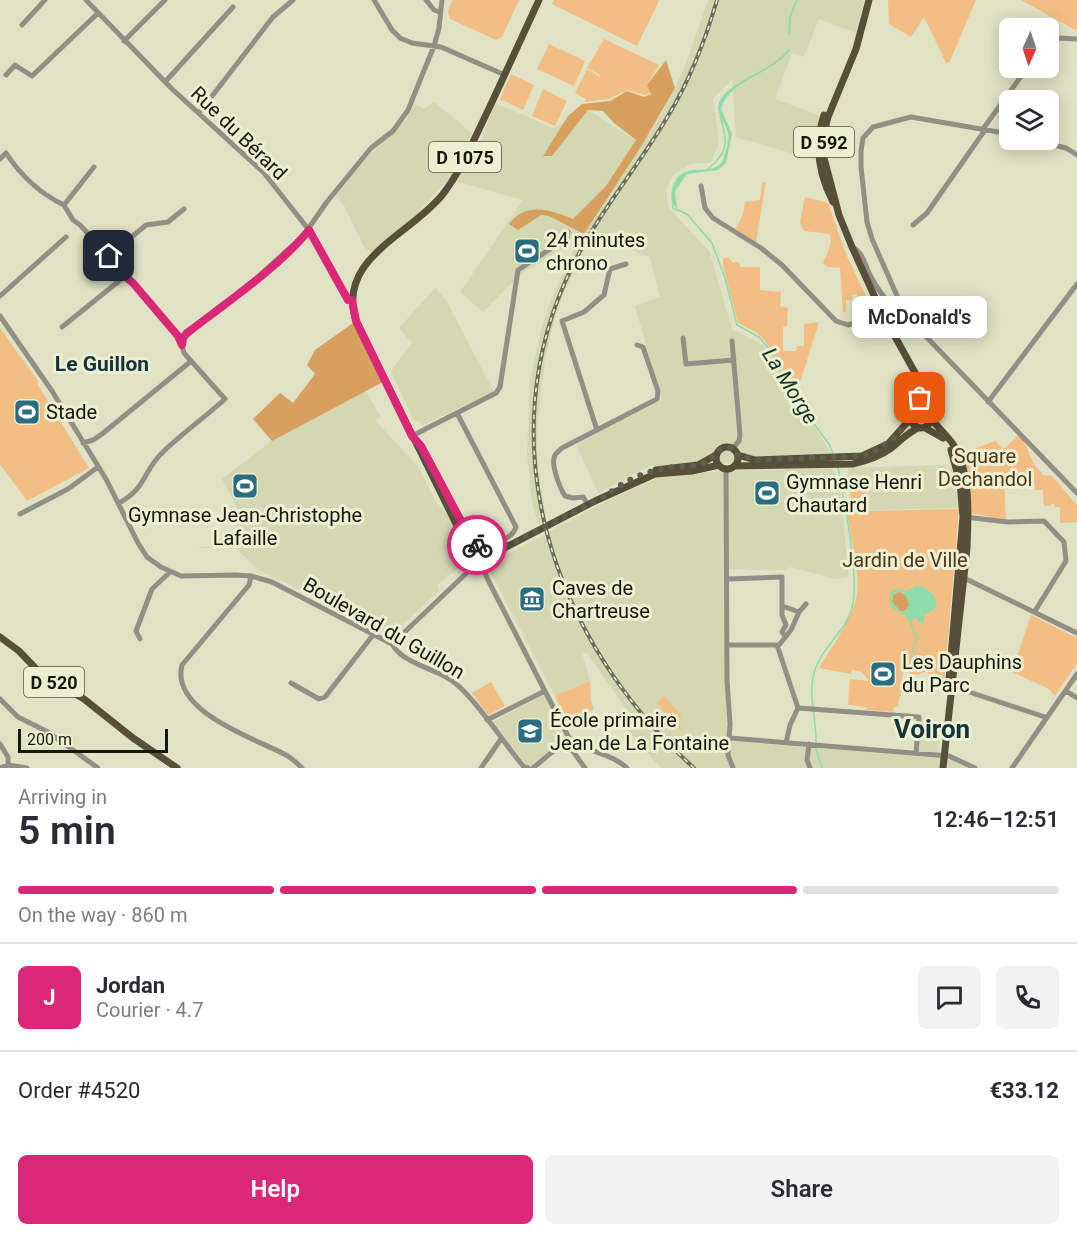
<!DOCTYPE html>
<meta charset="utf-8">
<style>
:root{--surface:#fff;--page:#f2f2f3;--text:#2b2b33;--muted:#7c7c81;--line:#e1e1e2;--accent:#db2777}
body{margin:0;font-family:Roboto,sans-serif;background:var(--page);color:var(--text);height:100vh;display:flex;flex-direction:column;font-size:22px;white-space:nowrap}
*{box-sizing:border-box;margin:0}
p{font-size:20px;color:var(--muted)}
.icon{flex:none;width:33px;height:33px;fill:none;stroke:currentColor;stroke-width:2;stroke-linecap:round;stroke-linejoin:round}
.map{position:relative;height:768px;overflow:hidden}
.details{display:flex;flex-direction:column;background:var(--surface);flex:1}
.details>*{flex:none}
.needle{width:39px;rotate:183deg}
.controls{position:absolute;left:999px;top:18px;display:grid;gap:12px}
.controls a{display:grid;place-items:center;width:60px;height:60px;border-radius:9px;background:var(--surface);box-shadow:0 3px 15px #0003;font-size:30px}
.scale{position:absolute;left:18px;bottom:15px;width:150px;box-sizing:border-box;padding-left:6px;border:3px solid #17180e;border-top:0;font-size:16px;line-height:21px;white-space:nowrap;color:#17180e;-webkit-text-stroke:4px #ecefd1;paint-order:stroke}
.pin{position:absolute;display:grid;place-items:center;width:51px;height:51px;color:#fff;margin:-26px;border-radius:12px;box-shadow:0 3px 9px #0006}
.courier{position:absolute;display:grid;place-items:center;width:60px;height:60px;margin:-30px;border:4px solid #db2777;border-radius:50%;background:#fff;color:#222;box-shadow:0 2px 8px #0007}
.bubble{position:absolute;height:42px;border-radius:9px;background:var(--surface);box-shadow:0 3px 15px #0003;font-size:20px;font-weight:600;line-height:42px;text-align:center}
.overview em{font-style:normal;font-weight:600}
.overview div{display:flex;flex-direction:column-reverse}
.overview{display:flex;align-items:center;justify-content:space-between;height:102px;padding:0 18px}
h1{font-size:39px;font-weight:600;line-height:45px}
.bar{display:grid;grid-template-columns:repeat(4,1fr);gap:9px 6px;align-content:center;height:72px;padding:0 18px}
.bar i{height:8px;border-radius:4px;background:var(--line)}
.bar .selected{background:var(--accent)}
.bar p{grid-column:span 4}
.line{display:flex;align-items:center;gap:15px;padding:0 18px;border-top:2px solid var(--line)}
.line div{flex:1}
.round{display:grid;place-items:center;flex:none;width:63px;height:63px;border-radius:9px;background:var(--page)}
.button{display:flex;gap:12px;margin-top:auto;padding:12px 18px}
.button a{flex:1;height:69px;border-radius:9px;background:var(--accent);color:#fff;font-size:24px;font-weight:600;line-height:69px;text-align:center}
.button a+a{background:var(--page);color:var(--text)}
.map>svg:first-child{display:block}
.built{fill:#d3d7b2}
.green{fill:#f3be83}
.forest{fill:#d8a05e}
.water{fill:#8edca9;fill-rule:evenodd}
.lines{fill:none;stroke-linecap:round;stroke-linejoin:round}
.stream{stroke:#8edca9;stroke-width:1.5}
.minor{stroke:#938f84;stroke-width:5}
.major{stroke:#564f3a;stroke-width:7}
.rail-casing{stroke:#6d6f5d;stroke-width:4}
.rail{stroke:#ecefd1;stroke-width:1.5;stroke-dasharray:4.5;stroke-linecap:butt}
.done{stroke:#5d5f4e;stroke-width:6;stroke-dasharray:0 10.8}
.route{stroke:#db2777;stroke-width:8}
.labels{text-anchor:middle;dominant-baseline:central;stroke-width:6;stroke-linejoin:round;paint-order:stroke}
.shield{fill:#ecefd1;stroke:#575848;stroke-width:1.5}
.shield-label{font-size:18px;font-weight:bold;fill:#17180e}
.street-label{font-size:20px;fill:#17180e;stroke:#ecefd1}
.poi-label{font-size:20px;fill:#17180e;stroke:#ecefd1;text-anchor:start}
.park-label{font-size:20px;fill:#4d3519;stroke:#ecefd1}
.neighbourhood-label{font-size:21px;font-weight:bold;fill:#13323b;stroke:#ecefd1}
.water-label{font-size:21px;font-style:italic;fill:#11331f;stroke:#ecefd1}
.district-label{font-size:26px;font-weight:bold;fill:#13323b;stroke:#ecefd1}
</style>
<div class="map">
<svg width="1077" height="768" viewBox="0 0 1077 768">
<rect width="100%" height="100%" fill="#dfe2c4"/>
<path class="built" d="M708 0H864L856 33 819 19 804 57 792 53 775 99 821 116 816 135 815 160 736 137 732 80 713 99 719 142 711 162 690 164 673 175 666 189 668 207 709 251 732 329 764 346 832 455 742 463 650 466 598 493 576 444 662 400 635 306 660 297 650 257 593 236 577 263 556 312 545 359 538 418 537 449 539 476 546 519 538 524 532 501 527 453 530 383 540 333 549 305 578 240 522 273 483 312 460 292 523 200 448 179 409 222 391 238 371 252 364 247 345 207 336 195 361 163 406 120 413 103 424 109 434 102 472 133 464 150 482 139 495 103 553 128 588 110 642 145 662 113 684 69Z
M435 288 446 300 494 392 423 425 413 419 391 371 412 343 399 328Z
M360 387 366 392 381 417 375 420 419 468 436 502 450 517 464 547 461 553 463 564 437 585 440 590 390 636 324 600 261 572 231 544 228 547 193 548 227 545 241 515 222 479 272 441 276 432Z
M942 465 952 470 959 508 868 510 866 484 849 485 848 468Z
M833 468 840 494 849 577 836 579 790 567 784 570 724 569 727 741 918 756 921 720 941 722 938 757 951 758 970 768H661L622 725 631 716 588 654 582 653 590 681 555 696 487 565 609 500 662 476 709 472Z
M544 695 565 739 529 768 491 723Z"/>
<path class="green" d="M453 0H519L502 37 496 40 450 19 448 11Z
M554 0H658L659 1 637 46 552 4Z
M888 0H976L949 63H946L924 17 911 37 889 24Z
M1021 0H1077V31Z
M604 39 659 65 647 85 652 93 644 95 627 90 609 99 585 102 586 99 575 93 587 69 599 76 595 84 600 75 587 68Z
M549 44 585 61 574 86 537 69Z
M511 74 534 85 523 110 500 99Z
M543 89 567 101 555 126 532 116Z
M762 182H766L756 242 736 229 743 214 745 202 760 200Z
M805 197 828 203 846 254 875 315 860 319 852 317 851 310 859 309 857 294 852 295V300H846V312H843L840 268 827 267 823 263C827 254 833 243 830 234L804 231 800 222Z
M728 257 732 262H739L740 267H760V290L781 292 780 306 788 308 787 326 783 327V351H796L797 346H804V324L819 322 797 392 765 341 757 333 738 323 723 266V259Z
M0 328 38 381V385L89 468 27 501 0 464Z
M1020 433 1034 464 1043 475 1052 476 1077 505V522L1060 523V507H1054V504H1051V506H1044L1043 490H1035L1033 476 1004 478 1006 520 969 513 961 454 995 441 1004 449Z
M866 484 867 511 959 509 944 684 932 678 927 672 921 673 920 675 910 674 905 662 903 667 901 696 899 697 898 707H894L893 712 867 710V707L848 705 850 679 869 681 862 672 852 670 851 674 819 668C830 651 854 614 857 594 860 576 850 531 847 512L859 511 853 510 849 485Z
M1031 615 1077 638V663L1055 696 1049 689 1012 672Z
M590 681 591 701 594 709 582 715 581 713 567 721 555 696Z
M491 682 505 706 488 715 472 693Z
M664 696 681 715 679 724 684 733 714 761 696 745 693 744 657 703Z"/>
<path class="forest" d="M666 60 675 88 642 145 584 234 549 216 541 215 518 230 509 224C526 201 551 210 573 219L606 186 636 140 614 123 603 111 588 110 552 156H543L568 116 582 104 610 101 627 91 644 97 651 94 647 85Z
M353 323 383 382 272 441 253 419 280 393 293 403 315 374 307 365 315 350Z
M899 592 907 596 909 606 904 611H900L892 602 893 595Z"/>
<path class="water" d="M788 49 790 50C773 74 729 79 721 109L732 134 726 163 718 170 687 174 675 191 677 209C671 202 670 196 673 187 682 157 713 180 723 160 725 152 730 141 728 133 726 122 715 114 719 103 727 81 774 71 788 49Z
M917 585C933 589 947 607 925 614L923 623 919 622 915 617 910 623 905 615 892 608 889 599 891 591 896 589 906 591ZM897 592C906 591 908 598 909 606L905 611H900L892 602 893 595Z"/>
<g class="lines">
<path class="stream" d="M789 34 790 17 797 0
M708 169C730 151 727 141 720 116
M673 202V208L687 214 712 243 725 278 737 325 759 337 771 351 777 365 806 413 829 444 833 454
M911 623 912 628 918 638 912 649 918 658 925 662
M930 692 939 680 937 672
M816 744C817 718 806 692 816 667 824 646 846 630 852 608 860 578 844 500 838 467
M816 749 822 768"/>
<path class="minor" d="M86 0 171 88 264 173 309 230 348 300H352
M374 0 392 30 400 38 412 43 441 47 505 75
M426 0 434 10 440 12
M22 25 45 0
M124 41 165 0
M1048 42 1058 38 1077 39
M6 75 15 65 32 76 98 13
M165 82 233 7
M199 113 273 17 293 0
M983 129 1027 68
M1034 140 1066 148 1077 155
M0 159 6 153C21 176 39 193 64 205
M94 167 64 205 73 220 80 225 109 256 115 268 133 283 178 336 181 343
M701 186 705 208 713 218 761 248 782 265 836 321 848 325 883 315
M913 225 927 213 985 130
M852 247C863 252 865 265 870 275 878 290 890 308 906 316L1077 493
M109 256 146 225 168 222 184 209
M0 296 66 237
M0 316 52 391 106 479 138 543 147 557 161 567 181 576 236 575 251 576 272 582 392 644C402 662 428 667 446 677 470 689 504 744 524 767L528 768
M906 316 872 239 867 222 861 167V151L863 138 873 127 911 117 1010 134
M62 327 124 277
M683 338 686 364 734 360
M732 341 740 435 739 441 733 448
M988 402 1077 284
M457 413 516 527C512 541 493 541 482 547
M597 430 562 321 584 312 604 295 610 269 626 264
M412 436 496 393 500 387 518 270 567 238 568 232
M83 443 93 440 102 434 190 362
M726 469 727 680 730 724 728 755 733 768
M119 503C148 487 142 471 164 451 183 433 205 417 225 399L184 353 182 345 183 338 251 283 304 235 326 203 371 148 393 131 408 110 434 46 439 28 442 0
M588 505 583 497 573 498 565 496C560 488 550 464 555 455 555 454 561 449 562 448L657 399 658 391 643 347 637 345
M20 514 68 489 98 467
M965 517 1008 522 1044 521 1064 542 1066 561 1035 611
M482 564 487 578 569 738 574 751
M251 576 249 585 182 665C170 711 254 738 284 754 291 757 297 763 302 768
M962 577 1077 633
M728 579 782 577V606
M785 636 782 632 786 625 782 615V606L799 612
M140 639 136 631 152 589 170 572
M392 644 474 566
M728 645H779L791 630 799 612 806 604
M777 645 798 708
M291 683 319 699 325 697 373 635
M948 685 1045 717
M1066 691 1077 698
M0 699 18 717 48 732 98 768
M798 708 919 717 916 753
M487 720 545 691
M729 738 949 756 975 768
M571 739C588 753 611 753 627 768
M786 743 790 725 798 708
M0 744 8 757V765
M809 744 807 760 810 768
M572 750 585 768
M0 768 8 765 27 768
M481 768 501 739
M533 768 569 738
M1012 768 1077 674"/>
<path class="major" d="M869 0 856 49 828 117 824 133V158L839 215 852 247 883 315 918 378 926 409
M824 115C814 145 818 173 833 202
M911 418a10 10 0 1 1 20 0a10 10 0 1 1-20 0Z
M932 419C939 430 950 437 956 449 971 478 968 516 967 548L943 768
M925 428 943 438
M716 458a11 11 0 1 1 22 0a11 11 0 1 1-22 0Z
M426 455 474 545
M738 455 755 460 862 456 888 444 911 418
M735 466 853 464C866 461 879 457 890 449 899 442 907 433 918 428
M656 470 698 465 716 455
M464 556a11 11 0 1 1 22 0a11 11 0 1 1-22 0Z
M468 548 356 321C336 258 411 235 443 194 460 172 471 146 483 121 502 81 520 41 539 0
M485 558 595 501 655 474 692 471 719 465
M0 637 19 651 42 675 84 699 133 738 177 768
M949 680 963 517 960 483 951 450"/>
<defs>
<path id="rail" d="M694 768C553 641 485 442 573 265 599 212 638 167 668 116 690 80 705 41 717 0"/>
</defs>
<use href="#rail" class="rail-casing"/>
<use href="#rail" class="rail"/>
</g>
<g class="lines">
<path class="done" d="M477 545 484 550H499L606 496C624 480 650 469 674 467 683 466 693 467 701 464 711 460 715 453 723 447L733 448 738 455 755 460 862 456C891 446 909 426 920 398"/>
<path class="route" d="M109 256 115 268 133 283 178 336 182 345 183 338 187 333C226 303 278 268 309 230L348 300H352L356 321 412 436 421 446 470 538 474 545H477"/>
</g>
<defs>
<symbol id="stadium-square" viewBox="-11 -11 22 22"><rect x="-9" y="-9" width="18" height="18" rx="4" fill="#2a6d7f" stroke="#ecefd1"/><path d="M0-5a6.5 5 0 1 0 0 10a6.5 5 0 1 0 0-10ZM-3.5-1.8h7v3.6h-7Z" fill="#fff"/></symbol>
<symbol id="museum-square" viewBox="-11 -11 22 22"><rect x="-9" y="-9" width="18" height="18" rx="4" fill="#2a6d7f" stroke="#ecefd1"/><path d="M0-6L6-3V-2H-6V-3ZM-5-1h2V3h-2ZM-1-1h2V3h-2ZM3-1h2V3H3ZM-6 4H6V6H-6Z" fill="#fff"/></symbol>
<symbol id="school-square" viewBox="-11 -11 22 22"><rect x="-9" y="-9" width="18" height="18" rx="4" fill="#2a6d7f" stroke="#ecefd1"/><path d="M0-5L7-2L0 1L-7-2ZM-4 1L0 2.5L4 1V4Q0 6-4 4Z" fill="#fff"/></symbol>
</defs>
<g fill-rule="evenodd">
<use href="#stadium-square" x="512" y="236" width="30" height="30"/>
<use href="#stadium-square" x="12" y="397" width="30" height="30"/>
<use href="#stadium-square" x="230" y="471" width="30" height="30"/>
<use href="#stadium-square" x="752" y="478" width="30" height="30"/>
<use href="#museum-square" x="517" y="584" width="30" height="30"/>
<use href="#stadium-square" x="868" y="659" width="30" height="30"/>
<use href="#school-square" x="515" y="716" width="30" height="30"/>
</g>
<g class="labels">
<g class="shield">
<rect x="794" y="127" width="60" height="30" rx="4.5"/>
<rect x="429" y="142" width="72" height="30" rx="4.5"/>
<rect x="24" y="667" width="60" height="30" rx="4.5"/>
</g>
<g class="shield-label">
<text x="824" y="142">D 592</text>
<text x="465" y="157">D 1075</text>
<text x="54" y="682">D 520</text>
</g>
<g class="street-label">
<text transform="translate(239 133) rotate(44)">Rue du Bérard</text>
<text transform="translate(384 628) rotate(30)">Boulevard du Guillon</text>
</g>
<g class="poi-label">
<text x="546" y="240">24 minutes<tspan x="546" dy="23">chrono</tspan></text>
<text x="46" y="412">Stade</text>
<text x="786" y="482">Gymnase Henri<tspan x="786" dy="23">Chautard</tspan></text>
<text x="245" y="515" text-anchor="middle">Gymnase Jean-Christophe<tspan x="245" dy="23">Lafaille</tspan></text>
<text x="552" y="588">Caves de<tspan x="552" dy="23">Chartreuse</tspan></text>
<text x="902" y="662">Les Dauphins<tspan x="902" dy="23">du Parc</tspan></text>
<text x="550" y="720">École primaire<tspan x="550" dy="23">Jean de La Fontaine</tspan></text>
</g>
<g class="park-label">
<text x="985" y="456">Square<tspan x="985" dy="23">Dechandol</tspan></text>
<text x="905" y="560">Jardin de Ville</text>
</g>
<g class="neighbourhood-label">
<text x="102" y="364">Le Guillon</text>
</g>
<g class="water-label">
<text transform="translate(790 386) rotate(58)">La Morge</text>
</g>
<g class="district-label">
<text x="932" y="729">Voiron</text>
</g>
</g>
</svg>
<div class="controls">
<a><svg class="needle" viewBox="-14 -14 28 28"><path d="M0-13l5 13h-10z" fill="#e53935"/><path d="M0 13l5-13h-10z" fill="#7c7c81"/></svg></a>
<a><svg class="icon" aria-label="layers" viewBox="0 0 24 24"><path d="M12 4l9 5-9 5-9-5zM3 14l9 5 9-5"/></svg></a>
</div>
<div class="scale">200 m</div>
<div class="pin" style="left:920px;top:398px;background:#ea580c"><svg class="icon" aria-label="bag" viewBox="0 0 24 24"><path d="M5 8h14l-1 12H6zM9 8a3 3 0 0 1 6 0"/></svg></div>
<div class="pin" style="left:109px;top:256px;background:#1f2937"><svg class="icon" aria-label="home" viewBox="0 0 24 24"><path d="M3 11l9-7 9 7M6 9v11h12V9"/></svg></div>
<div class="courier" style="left:477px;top:545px"><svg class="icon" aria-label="bike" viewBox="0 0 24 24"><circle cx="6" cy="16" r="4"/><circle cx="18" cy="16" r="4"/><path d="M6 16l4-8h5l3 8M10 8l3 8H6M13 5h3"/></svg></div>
<div class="bubble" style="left:852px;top:296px;width:135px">McDonald's</div>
</div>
<section class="details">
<div class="overview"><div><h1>5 min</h1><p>Arriving in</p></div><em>12:46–12:51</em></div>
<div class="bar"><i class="selected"></i><i class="selected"></i><i class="selected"></i><i></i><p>On the way · 860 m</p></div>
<div class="line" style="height:108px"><b class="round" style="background:var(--accent);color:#fff">J</b><div><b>Jordan</b><p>Courier · 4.7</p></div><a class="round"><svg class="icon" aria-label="chat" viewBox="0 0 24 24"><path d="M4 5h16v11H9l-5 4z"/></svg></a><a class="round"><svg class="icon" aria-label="phone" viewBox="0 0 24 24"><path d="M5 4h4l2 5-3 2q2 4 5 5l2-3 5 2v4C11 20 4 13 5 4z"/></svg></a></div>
<div class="line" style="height:78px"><div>Order #4520</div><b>€33.12</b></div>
<div class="button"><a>Help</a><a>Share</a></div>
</section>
